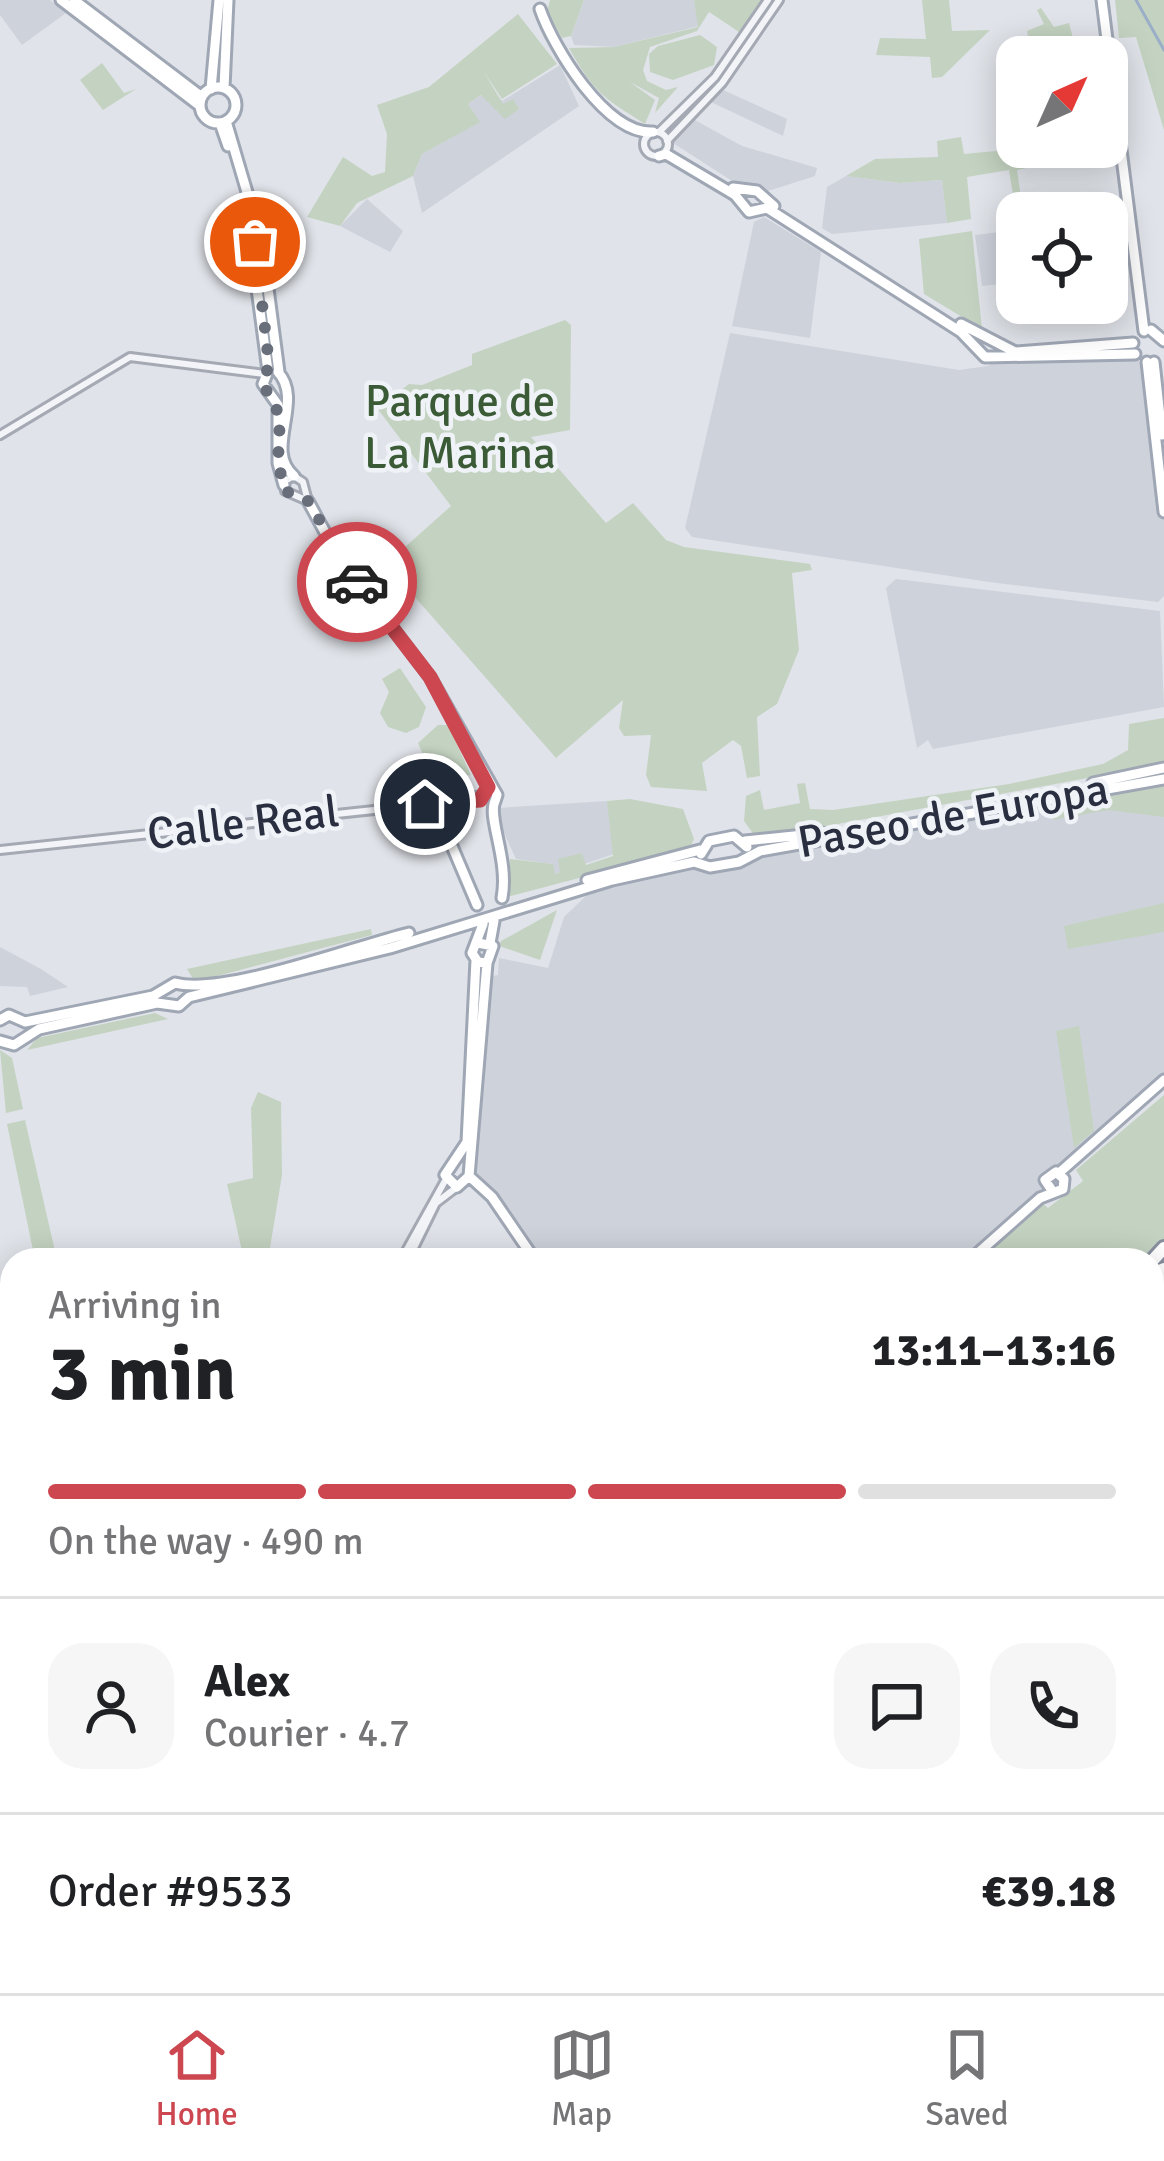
<!DOCTYPE html>
<meta charset="utf-8">
<style>
:root{--surface:#fff;--page:#f6f6f6;--text:#202124;--muted:#757577;--line:#e0e0e0;--accent:#cc4750}
body{margin:0;font-family:Signika,sans-serif;background:var(--page);color:var(--text);height:100vh;display:flex;flex-direction:column;font-size:45px;white-space:nowrap}
*{box-sizing:border-box;margin:0}
p{font-size:39px;color:var(--muted)}
.icon{flex:none;width:66px;height:66px;fill:none;stroke:currentColor;stroke-width:2;stroke-linecap:round;stroke-linejoin:round}
.map{position:relative;flex:1;overflow:hidden}
.side{position:absolute;left:0px;top:1248px;width:1164px;height:747px;display:flex;flex-direction:column;background:var(--surface);border-radius:36px 36px 0 0;box-shadow:0 6px 30px #0003}
.side>*{flex:none}
.needle{width:78px;rotate:45deg}
.tools{position:absolute;left:996px;top:36px;display:grid;gap:24px}
.tools a{display:grid;place-items:center;width:132px;height:132px;border-radius:24px;background:var(--surface);box-shadow:0 6px 30px #0003;font-size:60px}
.pin{position:absolute;display:grid;place-items:center;width:102px;height:102px;color:#fff;margin:-51px;border:6px solid #fff;border-radius:50%;box-shadow:0 3px 12px #0007}
.courier{position:absolute;display:grid;place-items:center;width:120px;height:120px;margin:-60px;border:9px solid #cc4750;border-radius:50%;background:#fff;color:#222;box-shadow:0 3px 15px #0007}
.headline em{font-style:normal;font-weight:800}
.headline div{display:flex;flex-direction:column-reverse}
.headline{display:flex;align-items:center;justify-content:space-between;height:204px;padding:0 48px}
h1{font-size:78px;font-weight:800;line-height:90px}
.bar{display:grid;grid-template-columns:repeat(4,1fr);gap:18px 12px;align-content:center;height:144px;padding:0 48px}
.bar i{height:15px;border-radius:9px;background:var(--line)}
.bar .selected{background:var(--accent)}
.bar p{grid-column:span 4}
.line{display:flex;align-items:center;gap:30px;padding:0 48px;border-top:3px solid var(--line)}
.line div{flex:1}
.round{display:grid;place-items:center;flex:none;width:126px;height:126px;border-radius:36px;background:var(--page)}
.menu{display:flex;justify-content:space-around;align-items:center;height:168px;border-top:3px solid var(--line);background:var(--surface);font-size:33px;color:var(--muted)}
.menu a{display:grid;justify-items:center;gap:6px}
.menu .selected{color:var(--accent)}
.map>svg:first-child{display:block}
.built{fill:#ced2db}
.green{fill:#c4d3c1}
.lines{fill:none;stroke-linecap:round;stroke-linejoin:round}
.stream{stroke:#9baec8;stroke-width:3}
.minor-casing{stroke:#a5a9b3;stroke-width:12}
.major-casing{stroke:#9fa6b4;stroke-width:15}
.highway-casing{stroke:#888f9f;stroke-width:18}
.minor{stroke:#f3f4f7;stroke-width:6}
.major{stroke:#fff;stroke-width:9}
.highway{stroke:#fff;stroke-width:12}
.done{stroke:#696e7b;stroke-width:12;stroke-dasharray:0 21.6}
.route{stroke:#cc4750;stroke-width:15}
.labels{text-anchor:middle;dominant-baseline:central;stroke-width:9;stroke-linejoin:round;paint-order:stroke}
.park-label{font-size:45px;fill:#3a5b36;stroke:#eff2f6}
.street-label{font-size:45px;fill:#292f40;stroke:#eff2f6}
</style>
<div class="map">
<svg width="1164" height="1993" viewBox="0 0 1164 1993">
<rect width="100%" height="100%" fill="#e0e3e9"/>
<path class="built" d="M0 0H50L66 13 22 45 0 15Z
M584 0H694L699 26 614 47 574 45 571 36Z
M560 65 579 106 422 213 413 176 422 154 479 122 468 104 492 88 502 101Z
M723 90 787 119 783 136 711 102Z
M693 119 742 146 817 168 815 176 765 192 743 188 673 143Z
M846 176 900 183 942 180 947 223 832 234 822 228 827 187Z
M367 199 403 231 390 252 340 226Z
M764 217 821 252 810 338 732 326 754 222Z
M1016 230 1017 282 982 286 975 235Z
M730 333 959 370 988 366 1003 356 1133 357 1144 365 1164 512V596L1158 602 989 582 692 537 685 528Z
M896 579 1160 611 1164 707 933 749 928 740 917 748 886 588Z
M1164 779V1080L1059 1173 1047 1175 1041 1189 961 1260H535L468 1170 482 978 498 975 499 958 548 968 564 917 591 891 612 880 694 862 710 866 749 855Z
M607 801 617 853 554 874 552 864 516 859 495 813 498 808Z
M0 947 41 969 68 987 30 996 27 987 0 986Z"/>
<path class="green" d="M550 0H584L571 36 562 38 547 12Z
M694 0H762L739 32 709 12 697 31 650 47 643 70 647 81 666 90 678 87 655 113 659 98 630 82 655 100 645 124C604 98 594 93 569 48L614 47 698 27Z
M922 0H949L952 31 990 30 942 77 932 78 930 57 876 55 880 38 926 39Z
M1115 0H1164V130L1136 37 1119 38Z
M1041 8 1054 27 1069 23 1074 42 1055 44 1057 57 1049 45 1030 47 1027 31 1044 24 1037 10Z
M518 14 557 64 502 99 484 72 503 104 513 99 519 109 505 119 481 95 468 104 480 122 422 154 413 176 357 203 340 226 307 217 343 157 372 176 385 172 387 134 377 105 429 87Z
M700 35 717 47 714 65 673 80 650 72 649 54 658 46Z
M102 63 124 93 136 89 103 110 80 80Z
M1006 133H1012L1015 149 1033 148 1036 166 1017 170 1023 213H1016L1009 170 967 177 971 219 947 223 942 180 900 183 846 176 875 159 938 157 937 141 961 137 964 154 1007 150Z
M972 231 982 329 924 294 919 239Z
M565 320 571 325 570 430 531 437 606 523 633 503 666 540 684 547 810 564 812 570 792 573 799 650 777 704 757 717 760 776 747 778 741 746 733 740 702 763 707 791 651 787 646 775 651 735 624 736 619 728 623 700 556 758 386 564 451 506 377 408 409 384 422 385 472 365V354Z
M400 668 426 707 419 727 406 733 388 727 380 713 389 692 382 679Z
M1164 718V761L1147 767 757 839 744 821 746 796 760 790 764 810 800 803 797 784 805 783 810 809 833 810 1009 784 1103 764 1128 750 1129 724Z
M438 725H448L471 775 434 780 418 743Z
M1164 784V817L1108 810 1053 820 1048 802Z
M630 799 683 809 694 839 689 849 507 897 510 859 553 864 555 874 560 872 558 859 582 853 586 865 613 856 607 801Z
M1164 903V932L1068 949 1064 926Z
M557 910 540 960 499 946 501 941Z
M371 929 372 935 195 982 187 969Z
M155 1013 168 1019 27 1050 37 1038Z
M1079 1026 1094 1131 1074 1148 1056 1031Z
M0 1050 12 1058 23 1109 6 1113Z
M258 1092 281 1102 282 1175 268 1260H244L227 1184 253 1178 251 1108Z
M1164 1095V1242L1148 1260H981L1042 1203 1048 1208 1083 1181 1076 1170Z
M25 1120 57 1260H35L7 1124Z
M0 1496 12 1507V1729L0 1725Z"/>
<g class="lines">
<path class="stream" d="M1136 0 1164 50
M0 1531 12 1540
M414 1983 425 1992 457 1993"/>
<defs>
<path id="minor" d="M659 132 715 77 768 0
M644 144a12 12 0 1 1 24 0a12 12 0 1 1-24 0Z
M667 141 722 83 779 0
M0 435 130 357 265 374
M294 476 303 482 308 501 285 491V481Z
M0 850 449 802
M401 1260 446 1179
M408 1260 436 1203 457 1187
M0 1366 12 1388
M0 1769 12 1772
M0 1799 12 1796"/>
<path id="major" d="M61 0 200 106
M74 0 202 97
M1102 0 1144 331
M540 9C553 47 606 135 653 132
M200 105a18 18 0 1 1 36 0a18 18 0 1 1-36 0Z
M224 88 228 0
M211 89 219 0
M226 121 262 243 279 372
M220 123 228 146
M659 156 666 154 735 195 749 212 767 208 961 332 985 357 1135 354
M733 188 757 191 774 206
M247 214 268 371
M961 324 1015 352 1133 343
M1151 330 1164 341
M1147 362 1164 512
M1154 362 1162 435
M268 371 263 384 278 405
M278 372C305 401 263 450 294 476
M278 405V463L284 485
M308 501 339 558 430 677 497 795 494 804
M1093 783 1164 768
M494 804C489 821 509 862 502 898
M745 841 823 833
M701 854 709 841 734 836 747 847
M587 880 700 850
M477 905 446 832 444 809 452 802 485 796
M478 943 493 946 487 963 478 962 472 953 483 924
M490 943 494 921
M476 960 467 1142 445 1175 457 1187 469 1176 487 963
M0 1020 9 1015 25 1022
M25 1022 153 996 175 983C224 996 355 946 409 933
M0 1041 14 1045 39 1029 157 1003 179 1006 189 997 390 948 612 880 694 862 710 867 739 862 760 851 1164 779
M1059 1173 1164 1080
M469 1176 492 1197 535 1260
M970 1260 1040 1198 1063 1189 1064 1179 1056 1172 1045 1180 1053 1192"/>
<path id="highway" d="M1152 1261 1164 1248
M1152 1274 1164 1269
M1152 1285 1164 1279
M1152 1318 1164 1311
M1152 1333 1164 1321
M1152 1347 1164 1338
M0 1895 12 1896
M0 1915 12 1916"/>
</defs>
<use href="#minor" class="minor-casing"/>
<use href="#major" class="major-casing"/>
<use href="#highway" class="highway-casing"/>
<use href="#minor" class="minor"/>
<use href="#major" class="major"/>
<use href="#highway" class="highway"/>
</g>
<g class="lines">
<path class="done" d="M255 242 269 364 263 384 280 416 278 463 285 491 308 501 357 582"/>
<path class="route" d="M357 582 430 677 488 787 480 800 425 804"/>
</g>
<g class="labels">
<g class="park-label">
<text x="460" y="401">Parque de<tspan x="460" dy="52">La Marina</tspan></text>
</g>
<g class="street-label">
<text transform="translate(953 816) rotate(-10)">Paseo de Europa</text>
<text transform="translate(243 823) rotate(-7)">Calle Real</text>
</g>
</g>
</svg>
<div class="tools">
<a><svg class="needle" viewBox="-14 -14 28 28"><path d="M0-13l5 13h-10z" fill="#e53935"/><path d="M0 13l5-13h-10z" fill="#757577"/></svg></a>
<a><svg class="icon" aria-label="locate" viewBox="0 0 24 24"><circle cx="12" cy="12" r="6"/><path d="M12 2v4M12 18v4M2 12h4M18 12h4"/></svg></a>
</div>
<div class="pin" style="left:255px;top:242px;background:#ea580c"><svg class="icon" aria-label="bag" viewBox="0 0 24 24"><path d="M5 8h14l-1 12H6zM9 8a3 3 0 0 1 6 0"/></svg></div>
<div class="pin" style="left:425px;top:804px;background:#1f2937"><svg class="icon" aria-label="home" viewBox="0 0 24 24"><path d="M3 11l9-7 9 7M6 9v11h12V9"/></svg></div>
<div class="courier" style="left:357px;top:582px"><svg class="icon" aria-label="car" viewBox="0 0 24 24"><path d="M5 17H2v-5l4-1 3-4h7l3 4 3 1v5h-3M9 17h6M6 11h13"/><circle cx="7" cy="17" r="2"/><circle cx="17" cy="17" r="2"/></svg></div>
<section class="side">
<div class="headline"><div><h1>3 min</h1><p>Arriving in</p></div><em>13:11–13:16</em></div>
<div class="bar"><i class="selected"></i><i class="selected"></i><i class="selected"></i><i></i><p>On the way · 490 m</p></div>
<div class="line" style="height:216px"><a class="round"><svg class="icon" aria-label="person" viewBox="0 0 24 24"><circle cx="12" cy="8" r="4"/><path d="M4 21q1-7 8-7t8 7"/></svg></a><div><b>Alex</b><p>Courier · 4.7</p></div><a class="round"><svg class="icon" aria-label="chat" viewBox="0 0 24 24"><path d="M4 5h16v11H9l-5 4z"/></svg></a><a class="round"><svg class="icon" aria-label="phone" viewBox="0 0 24 24"><path d="M5 4h4l2 5-3 2q2 4 5 5l2-3 5 2v4C11 20 4 13 5 4z"/></svg></a></div>
<div class="line" style="height:156px"><div>Order #9533</div><b>€39.18</b></div>
</section>
</div>
<nav class="menu">
<a class="selected"><svg class="icon" aria-label="home" viewBox="0 0 24 24"><path d="M3 11l9-7 9 7M6 9v11h12V9"/></svg>Home</a>
<a><svg class="icon" aria-label="map" viewBox="0 0 24 24"><path d="M3 6l6-2 6 2 6-2v14l-6 2-6-2-6 2zM9 4v14M15 6v14"/></svg>Map</a>
<a><svg class="icon" aria-label="saved" viewBox="0 0 24 24"><path d="M7 4h10v16l-5-4-5 4z"/></svg>Saved</a>
</nav>
